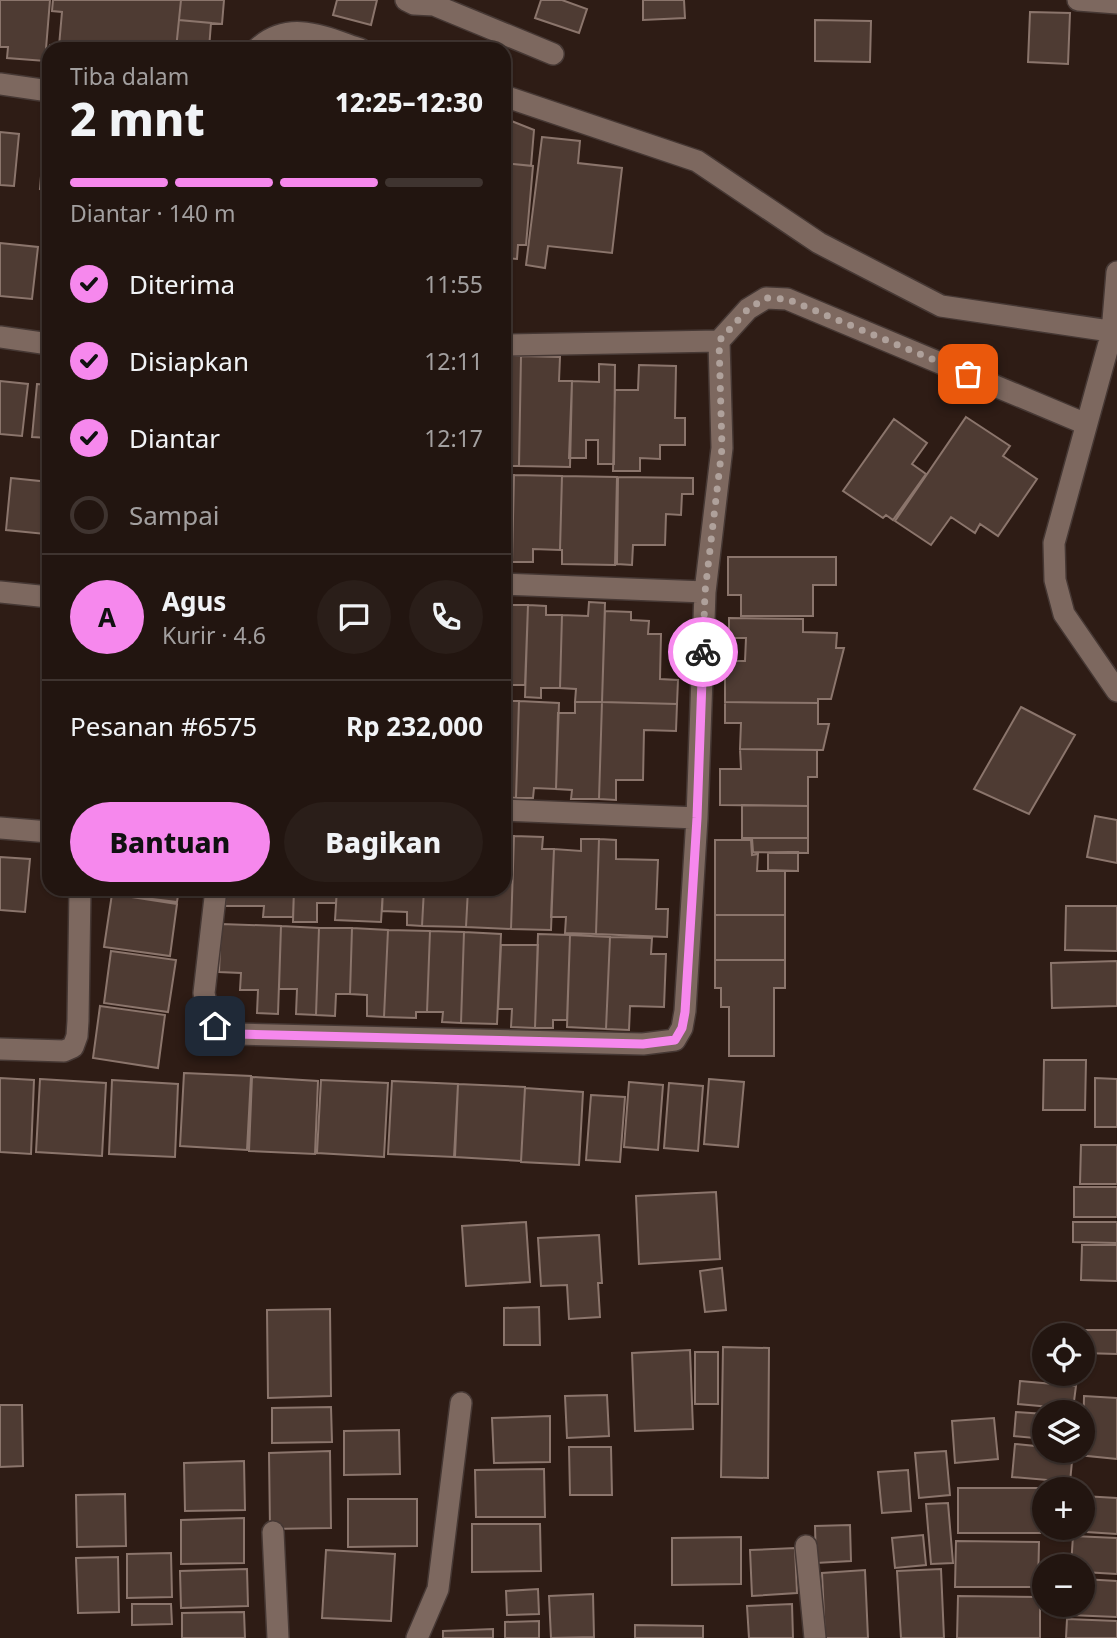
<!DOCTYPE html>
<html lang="id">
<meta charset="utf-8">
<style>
:root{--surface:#221510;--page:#2a1e19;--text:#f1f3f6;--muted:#a29f9f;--line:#3f3430;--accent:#f688ed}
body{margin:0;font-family:"Noto Sans",sans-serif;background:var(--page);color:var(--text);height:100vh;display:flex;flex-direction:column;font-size:26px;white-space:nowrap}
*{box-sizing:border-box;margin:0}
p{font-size:23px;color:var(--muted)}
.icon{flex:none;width:38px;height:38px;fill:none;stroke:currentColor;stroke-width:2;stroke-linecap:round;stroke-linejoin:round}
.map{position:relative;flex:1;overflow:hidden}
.details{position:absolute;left:42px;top:42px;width:469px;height:854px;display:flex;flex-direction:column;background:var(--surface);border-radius:21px;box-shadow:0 2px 5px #0004,0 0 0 2px var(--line)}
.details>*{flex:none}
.controls{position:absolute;left:1032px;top:1323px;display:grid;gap:14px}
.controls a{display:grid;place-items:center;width:63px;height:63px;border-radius:50%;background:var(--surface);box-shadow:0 2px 5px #0004,0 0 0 2px var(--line);font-size:35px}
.pin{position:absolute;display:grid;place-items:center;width:60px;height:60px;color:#fff;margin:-30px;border-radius:14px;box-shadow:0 4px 10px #0006}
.courier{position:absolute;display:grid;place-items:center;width:70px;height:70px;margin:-35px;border:5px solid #f688ed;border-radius:50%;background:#fff;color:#222;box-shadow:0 2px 9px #0007}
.headline em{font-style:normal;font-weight:800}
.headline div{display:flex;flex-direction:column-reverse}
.headline{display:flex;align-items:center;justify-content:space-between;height:119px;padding:0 28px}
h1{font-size:46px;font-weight:800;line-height:52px}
.bar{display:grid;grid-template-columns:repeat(4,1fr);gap:10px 7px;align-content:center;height:84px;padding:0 28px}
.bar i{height:9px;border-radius:5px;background:var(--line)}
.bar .on{background:var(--accent)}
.bar p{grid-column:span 4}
.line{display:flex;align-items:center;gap:18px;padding:0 28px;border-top:2px solid var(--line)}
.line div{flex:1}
.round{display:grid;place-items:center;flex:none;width:74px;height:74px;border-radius:37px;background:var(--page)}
ol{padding:0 28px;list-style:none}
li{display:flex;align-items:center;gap:21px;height:77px}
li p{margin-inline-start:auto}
li .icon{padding:7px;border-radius:50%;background:var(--accent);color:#111;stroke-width:4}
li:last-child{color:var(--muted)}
li i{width:38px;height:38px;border:4px solid var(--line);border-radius:50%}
.primary-button{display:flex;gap:14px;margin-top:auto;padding:14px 28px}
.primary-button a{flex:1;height:80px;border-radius:42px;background:var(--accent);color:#111;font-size:28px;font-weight:800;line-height:80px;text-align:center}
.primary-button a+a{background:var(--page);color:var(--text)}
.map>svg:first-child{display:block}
.building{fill:#4e3b33;stroke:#8b756c;stroke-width:2}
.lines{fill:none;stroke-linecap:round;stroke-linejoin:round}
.service-casing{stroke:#463834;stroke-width:24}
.minor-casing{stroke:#463834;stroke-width:24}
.service{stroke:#7d685f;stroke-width:21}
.minor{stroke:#7d685f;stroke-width:21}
.done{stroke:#afa19b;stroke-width:7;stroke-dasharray:0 12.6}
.route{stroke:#f688ed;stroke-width:9}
</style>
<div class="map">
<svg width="1117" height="1638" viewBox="0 0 1117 1638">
<rect width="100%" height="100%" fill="#2e1c15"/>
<path class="building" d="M0 0H50L45 61 7 58 8 47H0Z
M53 0H181L176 49H50V45L59 46 62 12 52 11Z
M181 0H224L222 24 179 20Z
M337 0H377L371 25 333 15Z
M541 0H562L587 9 579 33 535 18Z
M643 0H684L685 18 643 20Z
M1030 12 1070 13 1068 64 1028 62Z
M179 20 211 23 209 49H176Z
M815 20 871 21 870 62 815 61Z
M504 118 534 130 531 166 504 163Z
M0 132 19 134 14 186 0 185Z
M44 137 49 138V190L40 189Z
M542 137 580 141 578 163 622 168 612 253 548 246 545 268 526 265Z
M504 163 533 166 526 245H518L517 259 504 258Z
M47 241 49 242V294H43Z
M0 243 38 247 32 299 0 296Z
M504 356H521L519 466H504Z
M521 356 560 357 559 381H572L570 467 519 466Z
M599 364 615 365 614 464H598V440H586V458H569L572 381 599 382Z
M639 365 676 366 675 418H685V445H660V459L640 458V471H613L615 390H638Z
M0 381 28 384 22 436 0 434Z
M37 384 49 385V438L32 437Z
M966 417 1010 446 1003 456 1037 479 998 536 980 524 975 533 951 517 931 545 895 521Z
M894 419 927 443 912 464 926 474 893 520 886 515 883 518 843 491Z
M504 475H514L512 562 504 561Z
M514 475 562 476 560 550 533 549V562H512Z
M562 476 617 477 615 565 562 564V550H560Z
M618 477 693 478V494H682L681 515 666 514 665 545H633L632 565 617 564Z
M11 478 49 482 45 534 6 530Z
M728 557H836V585H813V616H741V595H728Z
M589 602 605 603 602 702H575L576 689 560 688 562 615 588 616Z
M504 605H528L525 685H510L509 699H504Z
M528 605 546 606V615H562L560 688H541V698L525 697Z
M605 611 631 612V620L649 621 648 634H661L660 679 678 680 677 704 602 702Z
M729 618 803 619V632L837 633 836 648H844L831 699H818V703L725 702V661H745L746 638H729Z
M504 701H519L516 798 504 797Z
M519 701 559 703 556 789 534 788 533 798H516Z
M575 702H602L599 799H571L572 790 556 789 558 713H575Z
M602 702 677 704 676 731 644 730 643 780H616V800L599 799Z
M725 702 818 703V724H829L823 750 740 749 741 723H725Z
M1021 707 1075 735 1029 814 974 789Z
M740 749 817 750V777H808V806L720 805V769H741Z
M742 805 808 806V838H742Z
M1095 816 1117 820V863L1087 857Z
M504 836H514L511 929 466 927 468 889H504Z
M514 836 543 837 542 849H554L551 930 511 929Z
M752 838H808V853L753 852Z
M581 839H599L596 934 565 933 566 917H551L554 849 581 851Z
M599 839 616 840V859L658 860 656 909H668L667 937 596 934Z
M715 840H751L752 855 758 854 757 871H785V915H715Z
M798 852V871L768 870V853Z
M0 857 30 859 25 912 0 910Z
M112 889H179L177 902 112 894Z
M226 889H294L293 917H263L264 906H225Z
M294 889H337L336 903H317V922H293Z
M337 889H383L381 922 335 920Z
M383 889H424L422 926 407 925V912L382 911Z
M424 889H468L466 927 422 926Z
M112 894 177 904 170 956 104 947Z
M1066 906H1117V951L1065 950Z
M715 915H785V960H715Z
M221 924 281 926 278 1014 257 1013 258 990H240L241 973 219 972Z
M281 926 319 928 316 1015 296 1014 297 989H279Z
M319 928H352L350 994H336L335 1016 316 1015Z
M352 928 388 930 384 1017 367 1016V995L350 994Z
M388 930 430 931 427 1012H416V1018L384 1017Z
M430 931 464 932 461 1023 442 1022 443 1012H427Z
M464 932 501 934 497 1024 461 1023Z
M538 934 570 935 567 1020H553V1028H535Z
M570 935 610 937 606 1029 567 1027Z
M610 937 652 938 651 954H666L664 1007 630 1006 629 1030 606 1029Z
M501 945H538L535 1028 511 1027 512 1009H498Z
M111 951 176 960 168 1012 104 1003Z
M715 960H785V988H774V1056H729V1007H721V988H715Z
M1117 961V1006L1052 1008 1051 963Z
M100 1006 165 1015 158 1068 93 1058Z
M1044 1060H1086L1085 1110H1043Z
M184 1073 251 1076 247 1150 180 1146Z
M252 1077 318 1081 315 1154 249 1151Z
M0 1078 34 1080 31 1154 0 1152Z
M1095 1078 1117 1079V1127H1095Z
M40 1079 106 1083 102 1156 36 1152Z
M709 1079 744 1082 738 1147 704 1144Z
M112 1080 178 1084 175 1157 109 1154Z
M321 1080 388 1083 384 1157 317 1153Z
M392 1081 458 1084 454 1157 388 1154Z
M629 1082 663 1085 658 1150 624 1147Z
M669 1083 703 1086 698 1151 664 1148Z
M458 1084 525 1087 521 1161 455 1157Z
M525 1088 583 1092 579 1165 521 1162Z
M591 1095 625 1097 620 1162 586 1160Z
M1081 1145H1117V1184H1080Z
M1074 1187H1117V1217H1074Z
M716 1192 720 1259 639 1264 636 1196Z
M526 1222 530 1282 466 1286 462 1226Z
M1073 1222H1117V1243L1073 1242Z
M599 1235 602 1283H598L600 1317 569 1319 567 1285 541 1286 538 1238Z
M1082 1245H1117V1281L1081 1280Z
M722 1268 726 1310 705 1312 700 1271Z
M539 1307 540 1345H504V1308Z
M330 1309 331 1396 268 1398 267 1310Z
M1078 1330H1117V1354L1083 1353V1335H1078Z
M723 1347 769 1348 768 1478 721 1477Z
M690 1350 693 1429 635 1431 632 1353Z
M695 1352H718V1404H695Z
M1041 1353H1045V1374H1083L1084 1354 1083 1375H1041Z
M1020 1381 1076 1386 1073 1409 1018 1404Z
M607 1395 609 1436 567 1438 565 1396Z
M1084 1396 1117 1398V1459L1078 1455 1079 1451H1083Z
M0 1405H22L23 1466 0 1467Z
M331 1407 332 1442 272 1443V1408Z
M1016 1412 1045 1414V1439L1014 1436Z
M550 1416V1462L494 1463 492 1418Z
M994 1418 998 1459 955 1463 952 1421Z
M399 1430 400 1474 344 1475V1431Z
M1015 1444 1045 1447V1451H1073L1070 1482 1012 1477Z
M569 1447H611L612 1495H570Z
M330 1451 331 1528 270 1529 269 1453Z
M946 1451 950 1495 919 1498 915 1453Z
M244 1461 245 1510 185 1511 184 1463Z
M544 1469 545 1517H476L475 1470Z
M908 1470 911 1511 882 1513 878 1472Z
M958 1488H1041L1040 1533H958Z
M125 1494 126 1546 77 1547 76 1495Z
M1083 1496 1117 1498V1534L1071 1531 1072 1528H1083Z
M348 1499H417V1546L348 1547Z
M948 1503 953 1563 931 1564 926 1504Z
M244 1518V1563L181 1564V1520Z
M472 1524H540L541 1571 472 1572Z
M850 1525 851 1561 816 1563 815 1526Z
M923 1535 926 1565 895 1568 892 1538Z
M1073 1536 1117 1538V1574L1083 1572V1566H1071Z
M741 1537V1584L672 1585V1538Z
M956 1541 1039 1542 1038 1587H955Z
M795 1548 797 1593 752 1596 750 1550Z
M326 1550 395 1554 391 1621 322 1618Z
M171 1553 172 1597 127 1598V1554Z
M118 1557 119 1612 78 1613 76 1558Z
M247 1569 248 1606 181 1608 180 1571Z
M941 1569 944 1638H901L897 1571Z
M865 1570 868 1638H825L822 1573Z
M1083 1579 1117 1581V1617L1069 1615V1605H1083Z
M538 1589 539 1614 507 1615 506 1591Z
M593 1594 594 1637 551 1638 549 1596Z
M958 1596 1040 1597V1638H957Z
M132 1604H171L172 1624 132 1625Z
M792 1604 793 1638H749L747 1606Z
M244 1612 245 1638H182V1613Z
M1067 1619 1117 1621V1638H1066Z
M539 1621V1638H505V1622Z
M635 1625 703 1626V1638H635Z
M493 1629V1638H443V1631Z"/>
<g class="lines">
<defs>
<path id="service" d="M806 1546 815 1638"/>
<path id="minor" d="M406 0 414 4 434 5 438 0
M1078 0 1117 3
M434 5 553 54
M257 49C289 19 324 37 360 49
M0 84 49 91
M504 96 697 161 819 243 941 306 1117 332
M1117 272 1112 332 1054 543 1055 580 1064 614 1117 691
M0 337 49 344
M504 345 719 341
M504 584 705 592
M0 592 49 597
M504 810 697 818
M0 828 49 832
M216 889 204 993 208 1013 215 1026 237 1034 643 1044 675 1040 682 1028 685 1011 697 818 705 592 722 448 719 341 748 309 766 298 787 299 1086 424
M0 1049 64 1051 73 1047 77 1036 78 1021 80 889
M273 1532 278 1638
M417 1638 438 1589 461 1403"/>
</defs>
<use href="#service" class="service-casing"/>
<use href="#minor" class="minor-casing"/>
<use href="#service" class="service"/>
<use href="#minor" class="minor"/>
</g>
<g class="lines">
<path class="done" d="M703 652 705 592 722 448 719 341 748 309 766 298 787 299 968 374"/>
<path class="route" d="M215 1026 237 1034 643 1044 675 1040 682 1028 685 1012 697 818 703 652"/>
</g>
</svg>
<div class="controls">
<a><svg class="icon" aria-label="locate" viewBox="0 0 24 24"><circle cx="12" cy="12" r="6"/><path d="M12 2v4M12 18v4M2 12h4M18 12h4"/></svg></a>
<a><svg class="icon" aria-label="layers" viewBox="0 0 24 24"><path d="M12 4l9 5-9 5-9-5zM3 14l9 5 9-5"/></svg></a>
<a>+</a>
<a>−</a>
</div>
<div class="pin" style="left:968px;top:374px;background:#ea580c"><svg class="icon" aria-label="bag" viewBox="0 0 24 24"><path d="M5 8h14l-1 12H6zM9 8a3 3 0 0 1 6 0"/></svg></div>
<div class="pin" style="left:215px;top:1026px;background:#1f2937"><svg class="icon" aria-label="home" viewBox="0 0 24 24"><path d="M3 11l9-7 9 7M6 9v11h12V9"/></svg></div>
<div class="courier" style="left:703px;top:652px"><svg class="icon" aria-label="bike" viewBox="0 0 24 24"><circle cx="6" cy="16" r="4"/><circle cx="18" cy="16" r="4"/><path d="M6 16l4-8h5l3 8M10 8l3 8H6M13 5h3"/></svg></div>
<section class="details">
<div class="headline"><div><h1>2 mnt</h1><p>Tiba dalam</p></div><em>12:25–12:30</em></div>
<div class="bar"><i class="on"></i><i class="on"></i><i class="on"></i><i></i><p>Diantar · 140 m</p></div>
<ol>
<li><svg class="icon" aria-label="check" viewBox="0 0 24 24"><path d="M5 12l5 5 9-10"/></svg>Diterima<p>11:55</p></li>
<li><svg class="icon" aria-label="check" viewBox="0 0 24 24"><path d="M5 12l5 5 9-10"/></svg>Disiapkan<p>12:11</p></li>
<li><svg class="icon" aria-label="check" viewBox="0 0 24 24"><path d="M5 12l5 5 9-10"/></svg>Diantar<p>12:17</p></li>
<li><i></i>Sampai</li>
</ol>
<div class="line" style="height:126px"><b class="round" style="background:var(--accent);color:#111">A</b><div><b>Agus</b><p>Kurir · 4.6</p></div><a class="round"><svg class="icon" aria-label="chat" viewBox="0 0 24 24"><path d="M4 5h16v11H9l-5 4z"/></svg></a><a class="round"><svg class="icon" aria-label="phone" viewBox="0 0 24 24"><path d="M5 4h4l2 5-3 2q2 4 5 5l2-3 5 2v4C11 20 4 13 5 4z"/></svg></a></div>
<div class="line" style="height:91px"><div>Pesanan #6575</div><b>Rp 232,000</b></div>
<div class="primary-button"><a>Bantuan</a><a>Bagikan</a></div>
</section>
</div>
